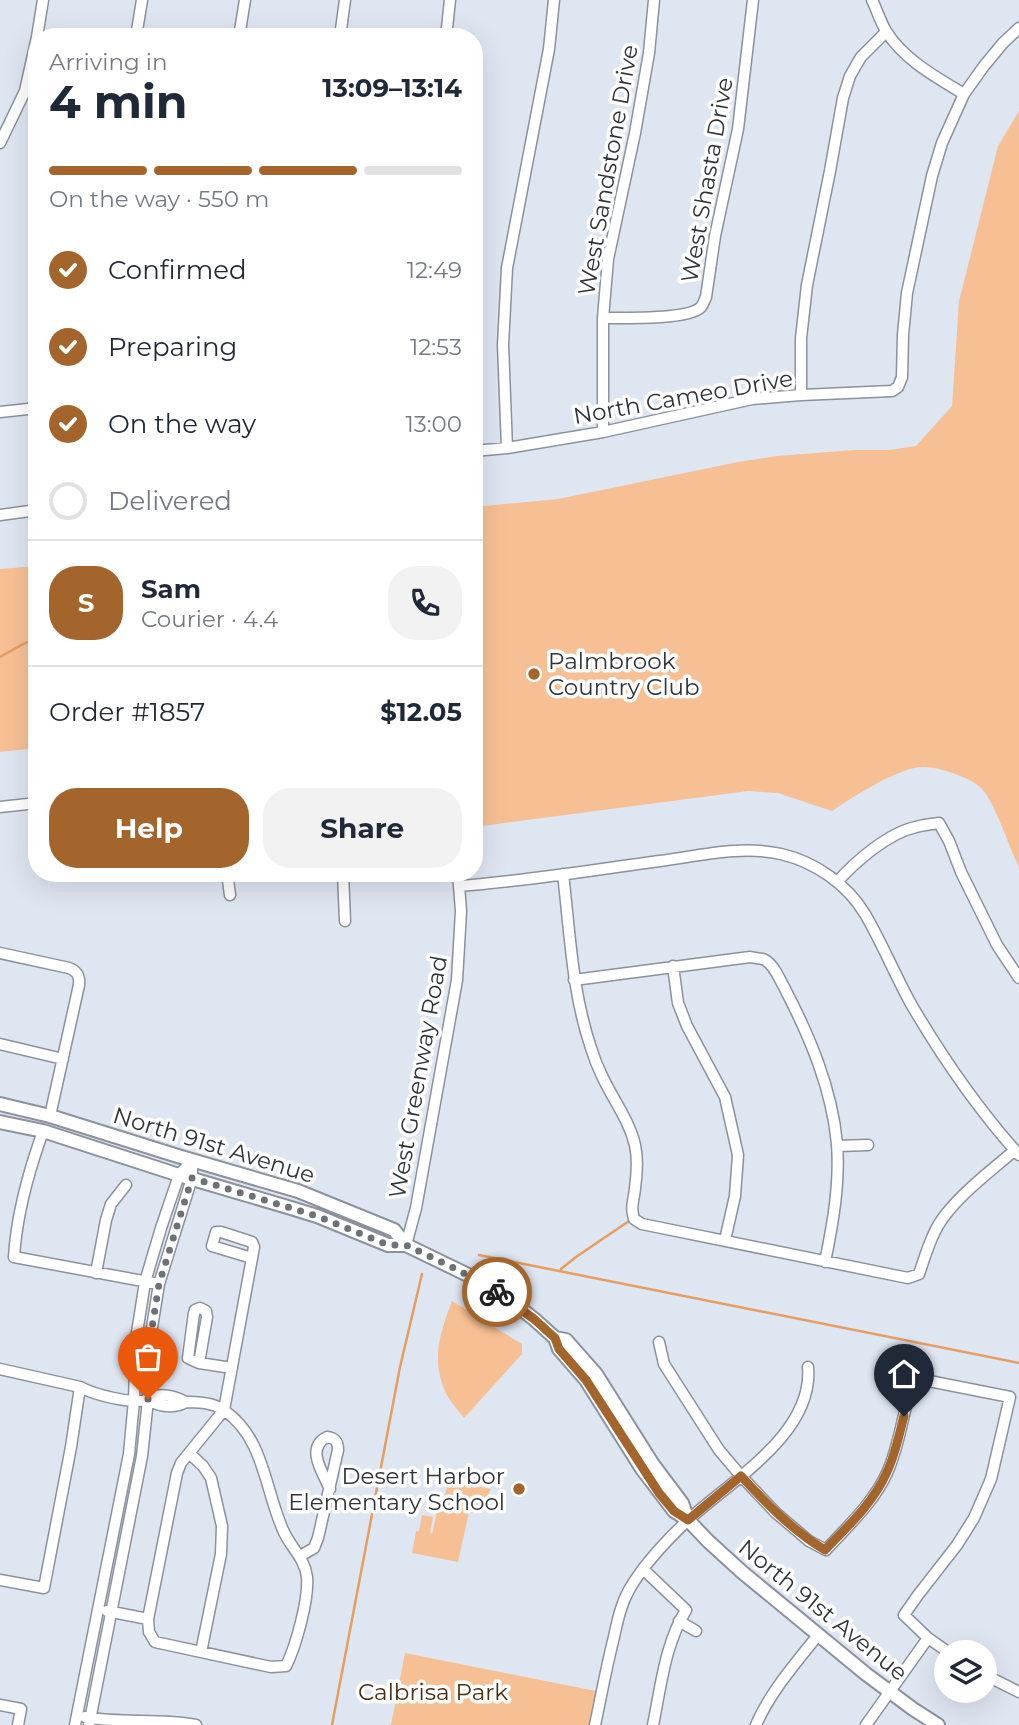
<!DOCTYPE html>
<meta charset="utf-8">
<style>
:root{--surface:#fff;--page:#f2f2f3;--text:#1f2937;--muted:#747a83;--line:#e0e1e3;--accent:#a4652d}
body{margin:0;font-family:Montserrat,sans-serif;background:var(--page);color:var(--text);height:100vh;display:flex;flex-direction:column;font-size:26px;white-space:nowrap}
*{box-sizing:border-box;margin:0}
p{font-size:23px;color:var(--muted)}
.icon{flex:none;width:38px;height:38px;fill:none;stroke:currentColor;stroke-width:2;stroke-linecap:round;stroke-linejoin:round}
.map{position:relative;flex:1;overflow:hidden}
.panel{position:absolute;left:28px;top:28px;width:455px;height:854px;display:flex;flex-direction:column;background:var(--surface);border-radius:28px;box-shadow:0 7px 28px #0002}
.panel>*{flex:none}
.controls{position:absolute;left:934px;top:1640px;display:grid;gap:14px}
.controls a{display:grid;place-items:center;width:63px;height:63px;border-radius:50%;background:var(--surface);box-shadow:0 7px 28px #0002;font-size:35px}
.pin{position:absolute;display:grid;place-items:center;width:60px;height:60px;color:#fff;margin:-72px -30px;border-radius:50% 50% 50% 0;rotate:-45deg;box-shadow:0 0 7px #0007}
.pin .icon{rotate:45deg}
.courier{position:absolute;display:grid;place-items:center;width:70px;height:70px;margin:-35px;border:5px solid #a4652d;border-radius:50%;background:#fff;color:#222;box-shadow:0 2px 9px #0007}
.head em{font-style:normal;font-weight:700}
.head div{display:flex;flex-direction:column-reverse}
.head{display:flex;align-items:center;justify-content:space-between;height:119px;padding:0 21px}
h1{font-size:46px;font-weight:700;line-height:52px}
.bar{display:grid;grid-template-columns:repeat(4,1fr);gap:10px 7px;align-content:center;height:84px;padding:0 21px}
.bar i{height:9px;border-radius:5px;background:var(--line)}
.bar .on{background:var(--accent)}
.bar p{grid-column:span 4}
.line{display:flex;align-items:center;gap:18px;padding:0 21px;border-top:2px solid var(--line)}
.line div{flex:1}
.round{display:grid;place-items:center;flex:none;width:74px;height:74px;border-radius:28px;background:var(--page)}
ol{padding:0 21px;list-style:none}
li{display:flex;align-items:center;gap:21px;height:77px}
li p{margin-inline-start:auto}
li .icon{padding:7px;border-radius:50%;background:var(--accent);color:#fff;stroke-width:4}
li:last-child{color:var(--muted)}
li i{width:38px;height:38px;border:4px solid var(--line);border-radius:50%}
.action{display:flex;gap:14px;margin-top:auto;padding:14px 21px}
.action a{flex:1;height:80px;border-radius:28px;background:var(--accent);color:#fff;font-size:28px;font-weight:700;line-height:80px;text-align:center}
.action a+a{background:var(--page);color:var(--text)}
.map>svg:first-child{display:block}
.green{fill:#f7c094}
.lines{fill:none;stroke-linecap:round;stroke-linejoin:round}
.stream{stroke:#e79d5f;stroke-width:2.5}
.minor-casing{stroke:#8b929d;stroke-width:13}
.major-casing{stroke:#8b929d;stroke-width:16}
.minor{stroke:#fff;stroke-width:10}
.major{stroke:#fff;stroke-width:12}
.done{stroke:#6d7279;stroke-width:7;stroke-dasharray:0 12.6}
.route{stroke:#a4652d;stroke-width:9}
.poi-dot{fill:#a4652d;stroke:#fff;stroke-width:2.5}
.labels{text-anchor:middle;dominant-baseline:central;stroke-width:7;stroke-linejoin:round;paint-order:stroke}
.street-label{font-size:23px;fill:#303338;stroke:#fff}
.poi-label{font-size:23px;fill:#303338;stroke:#fff;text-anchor:start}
.park-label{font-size:23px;fill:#4c2e14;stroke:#fff}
</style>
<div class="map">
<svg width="1019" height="1725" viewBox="0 0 1019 1725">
<rect width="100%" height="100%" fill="#dee6f2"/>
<path class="green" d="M1019 111V867C1008 845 999 814 986 794 979 784 970 780 960 776 949 771 935 767 923 767 899 767 853 797 832 811L778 793 748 791 474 827V507L558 499 738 462 777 456 854 450H889L916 446 952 406 959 301 998 146Z
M37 566V748L0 752V569Z
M452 1301 522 1344V1354L464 1418C458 1410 449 1401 445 1391 431 1358 440 1333 452 1301Z
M449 1481 491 1489 478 1514 469 1512 458 1562 412 1553 416 1531H419L422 1515 433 1517 430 1533 432 1534 439 1502 442 1503Z
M405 1653 596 1691 589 1725H391Z"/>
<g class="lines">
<path class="stream" d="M0 657 25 643 37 640
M479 1255 1019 1363
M561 1269 576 1257 629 1221
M332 1725 400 1367 422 1274"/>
<defs>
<path id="minor" d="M872 0C877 10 880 21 886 31 904 60 936 77 964 94
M37 37 43 0
M136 37 142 0
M239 37 245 0
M340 37 345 0
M446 37 450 0
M0 143 25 91 37 37
M603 318C621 318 689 320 701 307 703 305 705 299 706 297L715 236 738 129 753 0
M801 395V338L807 285 830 171 843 98 850 76 861 57 886 32
M0 412 37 408
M603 432V318L608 259 635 133 649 53 654 0
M507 448 503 345 507 268 549 49 554 0
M474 451 507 448 603 432 752 399 801 395 892 391 898 387 902 377 903 335 907 293 932 176 942 143 964 94 984 66 1003 43 1019 28
M0 515 37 510
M0 807 37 803
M227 873 230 895
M343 873 345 921
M563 874C570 933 572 992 591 1048 594 1058 598 1068 603 1078 614 1101 629 1120 635 1145 638 1159 637 1174 635 1188 634 1201 630 1205 634 1219L642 1224 908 1278 919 1274C926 1254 932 1231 946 1214 965 1190 992 1170 1015 1150
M837 882C856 861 888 833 916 827 923 825 931 824 939 823L949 841 961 872 997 945 1019 978
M459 886C526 881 593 870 660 861 699 856 741 845 781 854 815 862 847 884 865 914 882 943 895 975 911 1004 942 1057 978 1109 1019 1155
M0 953 69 968C77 971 80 976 79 985L50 1116
M673 966 678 1003 687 1026 725 1097 738 1155 735 1196 725 1240
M574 980 750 957C754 958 761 958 765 960 774 965 779 978 784 987 809 1035 832 1088 837 1144 840 1183 833 1223 825 1262
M0 1044 63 1059
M43 1131C40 1140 37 1149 34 1158 24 1190 16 1224 14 1257L159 1284
M837 1146 868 1145
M406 1245 416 1208 457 980 461 911 458 873
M96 1273 106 1220 111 1204 126 1185
M659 1342 664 1364 719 1450 741 1476 776 1513 809 1541 826 1550C847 1527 874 1502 887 1473 901 1442 903 1409 914 1378L1010 1397 991 1479 974 1518 957 1545 918 1595 904 1615 928 1638 948 1652
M199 1363 207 1317 206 1311 200 1308 195 1310 194 1313 188 1358 199 1363 232 1368
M0 1369 80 1387C95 1395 131 1404 148 1400 149 1399 151 1398 153 1397 163 1393 176 1397 186 1402
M148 1400C156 1405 169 1408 179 1405 186 1403 181 1403 189 1402 200 1402 216 1404 225 1411 264 1438 265 1490 283 1530 290 1547 305 1558 307 1577 309 1599 296 1646 286 1666L271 1667 155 1642 149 1632 148 1619 177 1473 181 1463 224 1410 252 1258 254 1247 252 1242 221 1232H216L212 1246 252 1258
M189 1453 203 1466 211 1478 222 1526 221 1554 201 1652
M300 1556 314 1548 318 1538 338 1450C338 1441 335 1438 327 1437 305 1448 323 1473 330 1489
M643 1569 686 1610C665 1644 661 1686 653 1725
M0 1580 44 1588 71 1447 80 1387
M107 1611 148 1619
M679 1621 696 1631
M985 1675 1019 1692
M0 1705 21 1709 18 1725
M85 1717C122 1724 160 1718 196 1725
M75 1725 129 1454 134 1400 136 1339 145 1282 161 1228 179 1175 192 1161
M89 1725 142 1456 148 1400 150 1340 159 1284 192 1178V1161
M595 1725C601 1697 606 1669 613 1641 617 1624 620 1606 629 1590 643 1565 666 1541 687 1521 730 1481 814 1434 808 1367
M756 1725C770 1692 796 1663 818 1635
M866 1725 928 1638"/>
<path id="major" d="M0 1104 50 1116 181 1157 298 1191 394 1230 406 1245
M0 1122 43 1131 179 1175 291 1208 317 1216 388 1245H406L470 1276 507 1298 534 1319 555 1338 559 1349 586 1380 642 1469 674 1511 688 1520 708 1541 742 1572 866 1674 913 1709 938 1725
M555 1338 566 1340 596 1374 652 1463 682 1503 688 1520"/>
</defs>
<use href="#minor" class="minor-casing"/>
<use href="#major" class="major-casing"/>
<use href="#minor" class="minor"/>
<use href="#major" class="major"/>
</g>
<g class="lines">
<path class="done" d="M148 1399 150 1340 159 1284 192 1178 317 1216 388 1245H406L458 1270 497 1292"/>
<path class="route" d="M497 1292 534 1319 555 1338 559 1349 586 1380 659 1493 674 1511 688 1520 741 1476C767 1504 793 1531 825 1550 847 1527 873 1503 886 1474 895 1456 899 1435 904 1416"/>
</g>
<g class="poi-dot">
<circle cx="534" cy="674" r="7"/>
<circle cx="519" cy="1489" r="7"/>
</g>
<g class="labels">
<g class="street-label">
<text transform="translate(608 170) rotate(-80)">West Sandstone Drive</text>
<text transform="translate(707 180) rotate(-80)">West Shasta Drive</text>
<text transform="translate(683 397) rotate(-10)">North Cameo Drive</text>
<text transform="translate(418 1077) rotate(-80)">West Greenway Road</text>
<text transform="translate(214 1145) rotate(17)">North 91st Avenue</text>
<text transform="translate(823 1610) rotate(39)">North 91st Avenue</text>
</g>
<g class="poi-label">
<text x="548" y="661">Palmbrook<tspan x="548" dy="26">Country Club</tspan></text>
<text x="505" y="1476" text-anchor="end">Desert Harbor<tspan x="505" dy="26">Elementary School</tspan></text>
</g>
<g class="park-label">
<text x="433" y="1692">Calbrisa Park</text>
</g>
</g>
</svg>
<div class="controls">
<a><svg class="icon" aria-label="layers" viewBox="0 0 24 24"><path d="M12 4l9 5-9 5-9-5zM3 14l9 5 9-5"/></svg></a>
</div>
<div class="pin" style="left:148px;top:1399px;background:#ea580c"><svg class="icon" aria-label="bag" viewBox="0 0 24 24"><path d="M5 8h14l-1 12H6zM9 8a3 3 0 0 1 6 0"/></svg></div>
<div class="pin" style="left:904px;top:1416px;background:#1f2937"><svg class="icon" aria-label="home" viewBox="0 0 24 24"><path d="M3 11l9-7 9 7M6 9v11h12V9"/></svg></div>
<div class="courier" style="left:497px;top:1292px"><svg class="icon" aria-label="bike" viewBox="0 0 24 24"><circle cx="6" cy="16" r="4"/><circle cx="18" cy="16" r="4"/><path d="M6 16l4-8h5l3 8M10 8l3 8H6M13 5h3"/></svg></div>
<section class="panel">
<div class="head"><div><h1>4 min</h1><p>Arriving in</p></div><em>13:09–13:14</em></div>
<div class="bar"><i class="on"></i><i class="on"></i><i class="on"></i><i></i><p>On the way · 550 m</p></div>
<ol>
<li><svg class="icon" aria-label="check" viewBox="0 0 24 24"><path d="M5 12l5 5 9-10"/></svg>Confirmed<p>12:49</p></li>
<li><svg class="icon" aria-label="check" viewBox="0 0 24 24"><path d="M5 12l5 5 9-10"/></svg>Preparing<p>12:53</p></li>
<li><svg class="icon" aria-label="check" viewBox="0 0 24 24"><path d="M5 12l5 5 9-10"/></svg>On the way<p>13:00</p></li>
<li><i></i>Delivered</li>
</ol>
<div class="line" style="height:126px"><b class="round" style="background:var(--accent);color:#fff">S</b><div><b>Sam</b><p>Courier · 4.4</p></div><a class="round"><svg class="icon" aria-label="phone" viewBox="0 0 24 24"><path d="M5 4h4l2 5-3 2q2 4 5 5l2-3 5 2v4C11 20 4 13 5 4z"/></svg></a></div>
<div class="line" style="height:91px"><div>Order #1857</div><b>$12.05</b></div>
<div class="action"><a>Help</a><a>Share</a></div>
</section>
</div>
